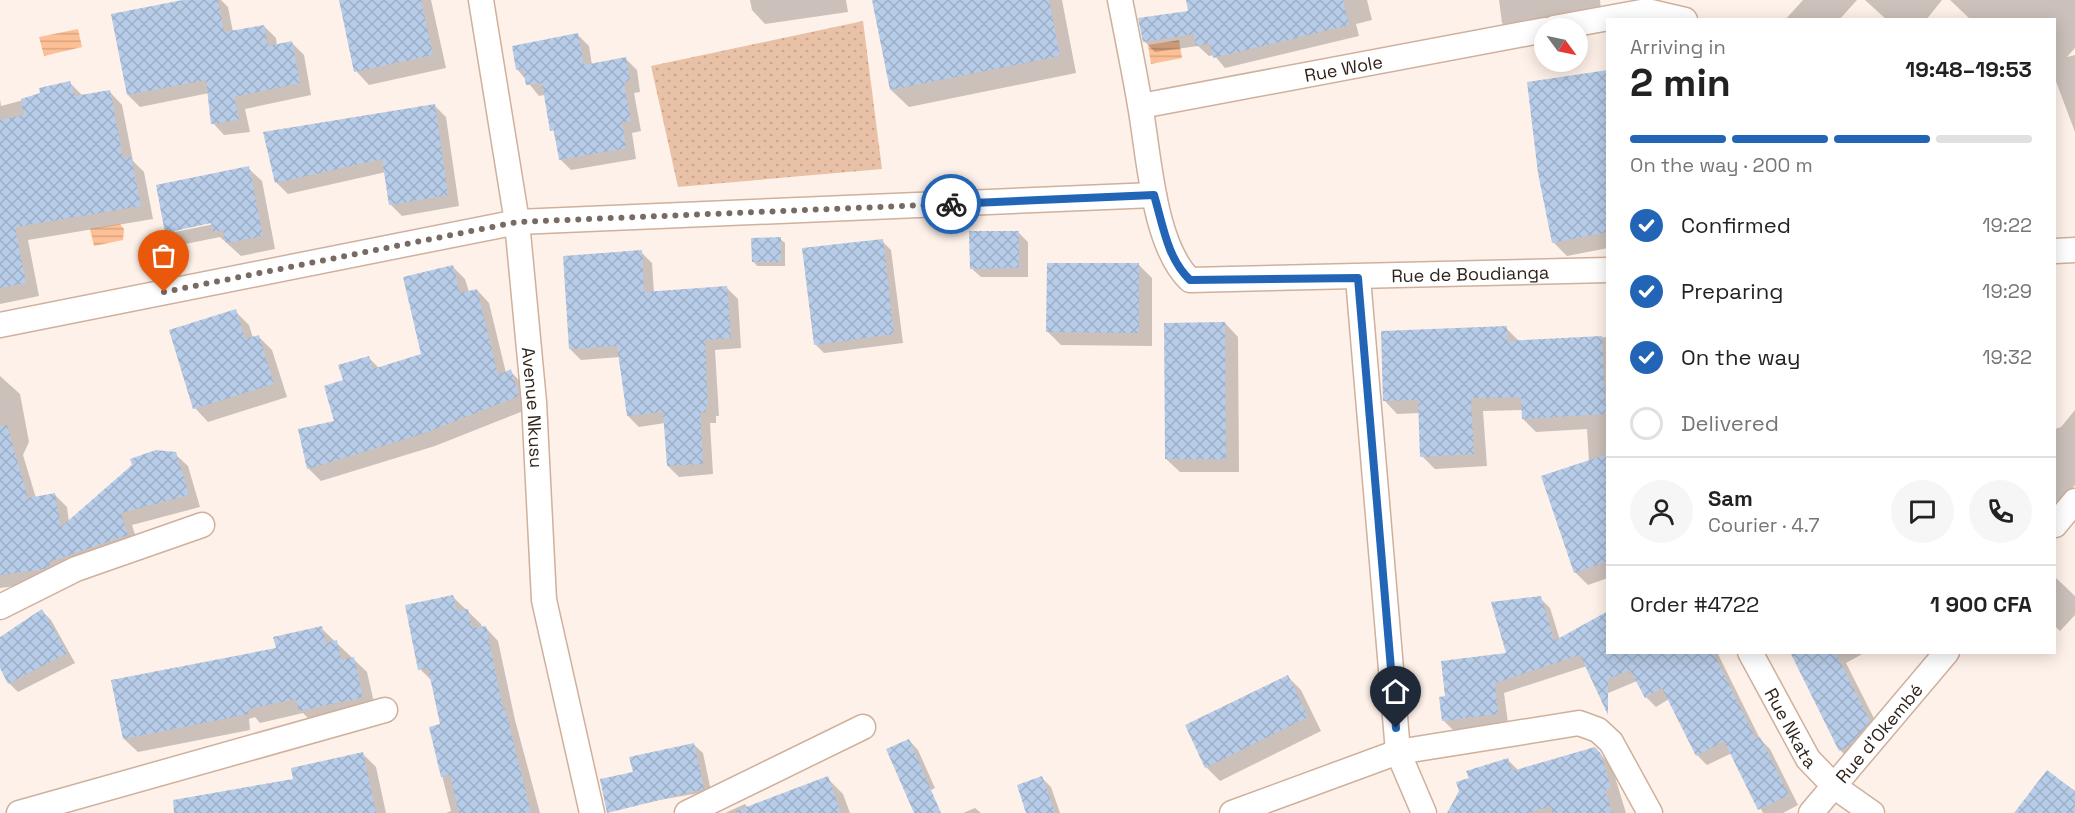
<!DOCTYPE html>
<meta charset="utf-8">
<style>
:root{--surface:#fff;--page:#f6f6f6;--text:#222;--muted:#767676;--line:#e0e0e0;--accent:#2265b6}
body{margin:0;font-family:"Space Grotesk",sans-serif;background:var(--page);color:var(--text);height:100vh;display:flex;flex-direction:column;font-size:22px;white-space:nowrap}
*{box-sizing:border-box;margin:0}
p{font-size:20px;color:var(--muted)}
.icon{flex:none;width:33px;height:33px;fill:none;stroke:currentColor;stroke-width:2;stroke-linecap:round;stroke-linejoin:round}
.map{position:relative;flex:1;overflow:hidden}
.sheet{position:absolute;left:1606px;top:18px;width:450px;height:636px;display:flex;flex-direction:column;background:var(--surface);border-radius:0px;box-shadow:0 3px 15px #0003}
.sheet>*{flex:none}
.needle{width:39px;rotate:123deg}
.buttons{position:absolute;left:1534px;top:18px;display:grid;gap:12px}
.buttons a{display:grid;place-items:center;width:54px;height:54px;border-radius:50%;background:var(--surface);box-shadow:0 3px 15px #0003;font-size:30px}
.pin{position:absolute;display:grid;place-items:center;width:51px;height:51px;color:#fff;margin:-62px -26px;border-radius:50% 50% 50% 0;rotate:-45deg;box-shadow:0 0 6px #0007}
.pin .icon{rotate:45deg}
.courier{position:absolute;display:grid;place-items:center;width:60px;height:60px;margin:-30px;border:4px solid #2265b6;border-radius:50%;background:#fff;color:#222;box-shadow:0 2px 8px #0007}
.overview em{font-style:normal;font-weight:800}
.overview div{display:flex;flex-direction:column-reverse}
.overview{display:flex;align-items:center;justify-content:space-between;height:102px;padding:0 24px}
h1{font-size:39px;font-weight:800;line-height:45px}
.bar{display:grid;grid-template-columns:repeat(4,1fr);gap:9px 6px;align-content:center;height:72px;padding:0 24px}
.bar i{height:8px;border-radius:4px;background:var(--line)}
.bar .on{background:var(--accent)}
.bar p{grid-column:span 4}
.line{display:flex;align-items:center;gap:15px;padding:0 24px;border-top:2px solid var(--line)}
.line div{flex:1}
.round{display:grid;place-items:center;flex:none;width:63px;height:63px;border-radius:32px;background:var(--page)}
ol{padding:0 24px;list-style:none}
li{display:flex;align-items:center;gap:18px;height:66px}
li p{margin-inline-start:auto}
li .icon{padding:6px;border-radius:50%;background:var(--accent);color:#fff;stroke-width:4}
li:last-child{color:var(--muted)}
li i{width:33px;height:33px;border:3px solid var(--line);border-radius:50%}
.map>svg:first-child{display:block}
.grass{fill:url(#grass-dots)}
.water{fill:url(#water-rules)}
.shadow{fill:#0003;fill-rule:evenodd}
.building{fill:url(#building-cross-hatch)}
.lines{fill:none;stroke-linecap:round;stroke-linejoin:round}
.street-casing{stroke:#cfb09c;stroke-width:27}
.street{stroke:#fff;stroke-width:24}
.done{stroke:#776b63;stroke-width:6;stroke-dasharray:0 10.8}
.route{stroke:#2265b6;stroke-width:8}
.labels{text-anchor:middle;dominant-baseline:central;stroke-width:4.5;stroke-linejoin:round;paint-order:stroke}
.street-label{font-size:18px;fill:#2f231b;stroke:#fff}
</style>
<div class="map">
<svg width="2075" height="813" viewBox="0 0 2075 813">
<defs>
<pattern id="grass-dots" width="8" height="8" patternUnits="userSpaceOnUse" patternTransform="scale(1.5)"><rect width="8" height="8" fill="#e9c1a6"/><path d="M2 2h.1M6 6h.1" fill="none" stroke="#c8a68e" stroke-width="1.8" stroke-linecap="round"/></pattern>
<pattern id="water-rules" width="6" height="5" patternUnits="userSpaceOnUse" patternTransform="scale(1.5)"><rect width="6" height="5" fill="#fdc096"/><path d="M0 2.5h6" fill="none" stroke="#d9a581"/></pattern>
<pattern id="building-cross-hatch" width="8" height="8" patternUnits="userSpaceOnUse" patternTransform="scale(1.5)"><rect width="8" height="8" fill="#b7cce8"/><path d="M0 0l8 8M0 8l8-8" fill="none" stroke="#9eafc6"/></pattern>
</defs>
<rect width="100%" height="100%" fill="#fef1e9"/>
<path class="grass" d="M863 21 882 169 678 187 651 66Z"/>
<path class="water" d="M78 29 82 47 44 56 39 37Z
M1179 40 1182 58 1151 64 1148 45Z
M120 224 124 229 123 240 94 246 90 229Z"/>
<path class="shadow" d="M191 0H221L228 7 233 32 264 26 276 38 277 46 292 43 304 55 311 95 245 109 250 132 224 135 213 123 209 93 140 107 128 95Z
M341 0H431L446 68 369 85 356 71Z
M750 0H846L848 12 765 24 752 10Z
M949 0H1062L1076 73 909 107 891 90Z
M1187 0H1367L1372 20 1356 24 1359 36 1225 68 1214 55 1209 56 1198 46 1155 52 1144 41 1190 13Z
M1499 0H1600L1602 20 1516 36 1502 23Z
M1803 0H1857L1839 20H1785Z
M1865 0H1942L1926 20H1887Z
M1950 0H2075V48L2067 57 2075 55V132L2055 79V20H1971Z
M578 35 589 46 592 65 626 59 637 70 640 92 634 93 641 131 632 133 636 159 571 170 560 159 545 95 539 96 517 69Z
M1608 72V248L1567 256 1553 242Z
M70 83 83 96 109 91 122 105 133 161 144 172 153 219 28 240 39 296 0 304V99L1 106 42 95Z
M434 105 446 117 459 206 402 216 390 204 386 172 288 194 276 182Z
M248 168 262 181 275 249 241 256 220 237 180 245 166 232ZM218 220 219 223 175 232V229Z
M1019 233 1028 242V277H981L971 268Z
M780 239 785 243V266H757L753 261Z
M882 241 891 250 903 343 824 353 815 344Z
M641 252 652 263 654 293 727 288 738 299 741 348 715 350 719 416H716V423H710L713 474 679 477 668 466 665 423 639 427 628 416 620 357 581 360 570 349Z
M1139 265 1152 278V346L1061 345 1048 332Z
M453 267 465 279 469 292 477 290 489 303 506 373 510 371 523 384 531 408 435 446 321 481 308 468 336 422 345 381 368 357 380 369 423 355Z
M235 311 249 325 253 338 259 337 272 350 287 397 208 422 195 408Z
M1225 323 1238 337 1239 472H1180L1166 459Z
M1506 328 1520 342 1608 337V578L1588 585 1575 572 1589 462 1587 429 1536 432 1523 419V410L1483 411 1487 466 1435 469 1422 456 1420 413 1397 414 1384 400Z
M0 376 20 394 29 442 23 455 36 498 55 495 67 507 69 522 175 454 188 466 200 507 132 525 139 547 56 581 0 588Z
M2075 410V485L2055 509V429L2061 427Z
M2055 577 2075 596V615L2060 631 2055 626Z
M453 597 481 624 482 628 485 627 498 641 515 720 540 813H446L451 811 430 728 441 725 432 681 420 669Z
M1540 598 1550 608 1560 640 1608 612V652H1717L1760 739 1770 749 1798 805 1783 813H1763L1732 753 1707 765 1697 755 1669 699 1656 707 1646 697 1637 681 1606 694 1587 666 1504 693 1508 723 1453 730 1443 720 1447 698 1508 655Z
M42 611 51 620 75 663 18 692 9 683 0 665V639Z
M321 628 367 672 376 711 314 724 303 713 260 723 255 717 249 719 250 730 138 752 124 739 277 649Z
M1791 652H1866L1846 663 1883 736 1854 764 1840 750Z
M1288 677 1301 690 1321 731 1220 781 1206 767Z
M909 740 918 750 935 788 914 798Z
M693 744 703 753 711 791 648 802Z
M1595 748 1612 767 1626 813H1458L1508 760 1519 771Z
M363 754 376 767 386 813H288L295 780Z
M827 778 843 794 850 813H725L745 804 748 808Z
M1042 778 1051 787 1060 813H1028Z
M975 808 981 813H963Z"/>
<path class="building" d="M183 0H218L224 32 264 25 268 46 292 41 300 83 234 97 239 120 211 124 206 80 127 95 111 14Z
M339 0H421L433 55 354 72Z
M872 0H1049L1060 56 890 90Z
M1186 0H1343L1349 25 1213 58 1210 43 1196 46 1194 34 1143 42 1138 18 1188 11Z
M578 33 584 65 626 57 630 81 624 82 631 121 622 123 626 148 559 160 554 130 550 131 542 83 526 85 523 69 516 70 512 46Z
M1608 70V232L1552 243 1538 173 1527 82Z
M70 81 75 96 110 90 123 158 131 157 141 206 15 227 26 283 0 288V120L24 115 21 99 40 93 39 88Z
M435 104 448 195 389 205 382 159 275 183 263 132Z
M249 166 263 236 226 243 223 230 213 232 211 223 165 233 156 185Z
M969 231H1019V268L970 269Z
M781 237V262H752L751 238Z
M883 239 894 334 814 345 802 248Z
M642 250 644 292 727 286 731 338 705 340 708 406H705L706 412 700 413 703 464 667 466 663 412 627 416 617 346 569 349 563 256Z
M1047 263H1139V333L1046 332Z
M453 265 460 293 477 289 498 375 511 369 519 396 422 434 307 469 298 429 334 421 324 386 343 380 338 365 369 356 373 369 421 354 403 277Z
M236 309 245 339 259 335 274 384 193 409 169 330Z
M1225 322 1226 459H1165L1164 323Z
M1507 326V341L1602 336 1606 414 1522 419 1521 397 1471 398 1474 454 1420 457 1418 400 1383 401 1381 331Z
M7 425 28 498 55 493 61 527 132 465 130 459 156 450 176 452 189 495 121 513 128 535 49 562 50 566 44 569 0 575V426Z
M1608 454V561L1574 573 1541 476Z
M453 595 457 611 468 609 472 628 486 626 503 709 505 708 531 813H459L450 775 441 777 429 727 440 724 428 668 418 670 405 605Z
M1541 596 1554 641 1608 611V652H1713L1756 739 1760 737 1789 795 1758 810 1724 741 1696 756 1662 688 1645 698 1630 670 1608 679V715L1580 655 1495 683 1498 714 1442 721 1439 697 1445 696 1441 661 1506 653 1491 602Z
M42 609 67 653 8 684 0 668V637Z
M322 626 326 643 337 640 341 660 354 657 363 697 299 711 296 699 248 709 249 714 123 739 111 680 276 648 273 637Z
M1790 652H1835L1870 721 1849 746 1839 751Z
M1288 675 1308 717 1205 768 1185 725Z
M909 739 941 813H914L886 749Z
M694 743 704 789 607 813 600 779 633 772 629 757Z
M1595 747 1601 754 1611 788 1605 790 1612 813H1552L1550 806 1529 813H1447L1459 791 1456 782 1469 778 1466 771 1508 758 1512 771Z
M363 752 376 813H174L173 800 293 779 291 768Z
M2047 770 2075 791V813H2014Z
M828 776 841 813H737L736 811Z
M1042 776 1055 813H1026L1017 785Z"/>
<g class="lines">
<defs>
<g id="street">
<path id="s1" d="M481 0 517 222 534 402 544 600 592 813"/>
<path id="s2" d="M1120 0C1127 35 1134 70 1140 105 1149 154 1153 245 1190 280L1608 270"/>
<path d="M1554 28 1647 11 1685 20"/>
<path id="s3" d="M1141 106 1545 30"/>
<path d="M2055 251 2075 250"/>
<path d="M1358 278 1398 752 1424 813"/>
<path d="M0 325 517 222 1154 195"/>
<path d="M2055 525 2075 501"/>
<path d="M0 607 76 569 202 525"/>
<path id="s4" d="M1750 652 1808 759 1835 787 1872 813"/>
<path d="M19 813 385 710"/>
<path d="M687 813 863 727"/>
<path d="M1232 813 1398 752 1579 723 1598 730 1611 742 1650 813"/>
<path id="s5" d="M1811 813 1947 652"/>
</g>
</defs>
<use href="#street" class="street-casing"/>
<use href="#street" class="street"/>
</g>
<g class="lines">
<path class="done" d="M164 292 517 222 951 204"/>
<path class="route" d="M951 204 1154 195C1163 225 1167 258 1190 280L1358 278 1396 728"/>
</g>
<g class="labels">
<g class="street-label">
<text stroke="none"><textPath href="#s3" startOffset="206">Rue Wole</textPath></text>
<text stroke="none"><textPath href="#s2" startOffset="572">Rue de Boudianga</textPath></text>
<text stroke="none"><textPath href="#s1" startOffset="411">Avenue Nkusu</textPath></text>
<text stroke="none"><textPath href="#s4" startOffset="86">Rue Nkata</textPath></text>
<text stroke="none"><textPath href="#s5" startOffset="105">Rue d'Okembé</textPath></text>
</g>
</g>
</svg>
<div class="buttons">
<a><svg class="needle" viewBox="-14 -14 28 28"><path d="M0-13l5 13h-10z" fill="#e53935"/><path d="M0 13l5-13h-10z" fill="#767676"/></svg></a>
</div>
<div class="pin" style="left:164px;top:292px;background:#ea580c"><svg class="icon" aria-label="bag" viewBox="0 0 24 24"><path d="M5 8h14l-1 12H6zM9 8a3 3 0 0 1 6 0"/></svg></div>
<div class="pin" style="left:1396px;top:728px;background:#1f2937"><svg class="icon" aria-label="home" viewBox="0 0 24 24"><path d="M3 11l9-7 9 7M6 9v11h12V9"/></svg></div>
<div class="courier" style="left:951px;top:204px"><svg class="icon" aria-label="bike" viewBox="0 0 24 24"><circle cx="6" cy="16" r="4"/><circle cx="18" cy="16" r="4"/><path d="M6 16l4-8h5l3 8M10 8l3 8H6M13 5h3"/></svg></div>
<section class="sheet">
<div class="overview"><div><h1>2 min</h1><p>Arriving in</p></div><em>19:48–19:53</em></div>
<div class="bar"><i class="on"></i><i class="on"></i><i class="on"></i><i></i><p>On the way · 200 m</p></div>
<ol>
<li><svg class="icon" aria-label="check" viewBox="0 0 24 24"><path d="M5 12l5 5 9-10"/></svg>Confirmed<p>19:22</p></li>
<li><svg class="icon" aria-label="check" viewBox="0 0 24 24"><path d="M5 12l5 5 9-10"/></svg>Preparing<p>19:29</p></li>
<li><svg class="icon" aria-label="check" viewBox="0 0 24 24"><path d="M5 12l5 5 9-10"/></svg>On the way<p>19:32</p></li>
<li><i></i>Delivered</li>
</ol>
<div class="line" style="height:108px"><a class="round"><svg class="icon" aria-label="person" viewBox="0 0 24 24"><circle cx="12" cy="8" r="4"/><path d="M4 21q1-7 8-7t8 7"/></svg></a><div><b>Sam</b><p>Courier · 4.7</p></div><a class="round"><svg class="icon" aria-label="chat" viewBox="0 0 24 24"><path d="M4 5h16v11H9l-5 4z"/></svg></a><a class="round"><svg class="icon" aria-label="phone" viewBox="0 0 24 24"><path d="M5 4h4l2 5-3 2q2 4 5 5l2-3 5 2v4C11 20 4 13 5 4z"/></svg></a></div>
<div class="line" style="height:78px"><div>Order #4722</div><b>1 900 CFA</b></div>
</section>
</div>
